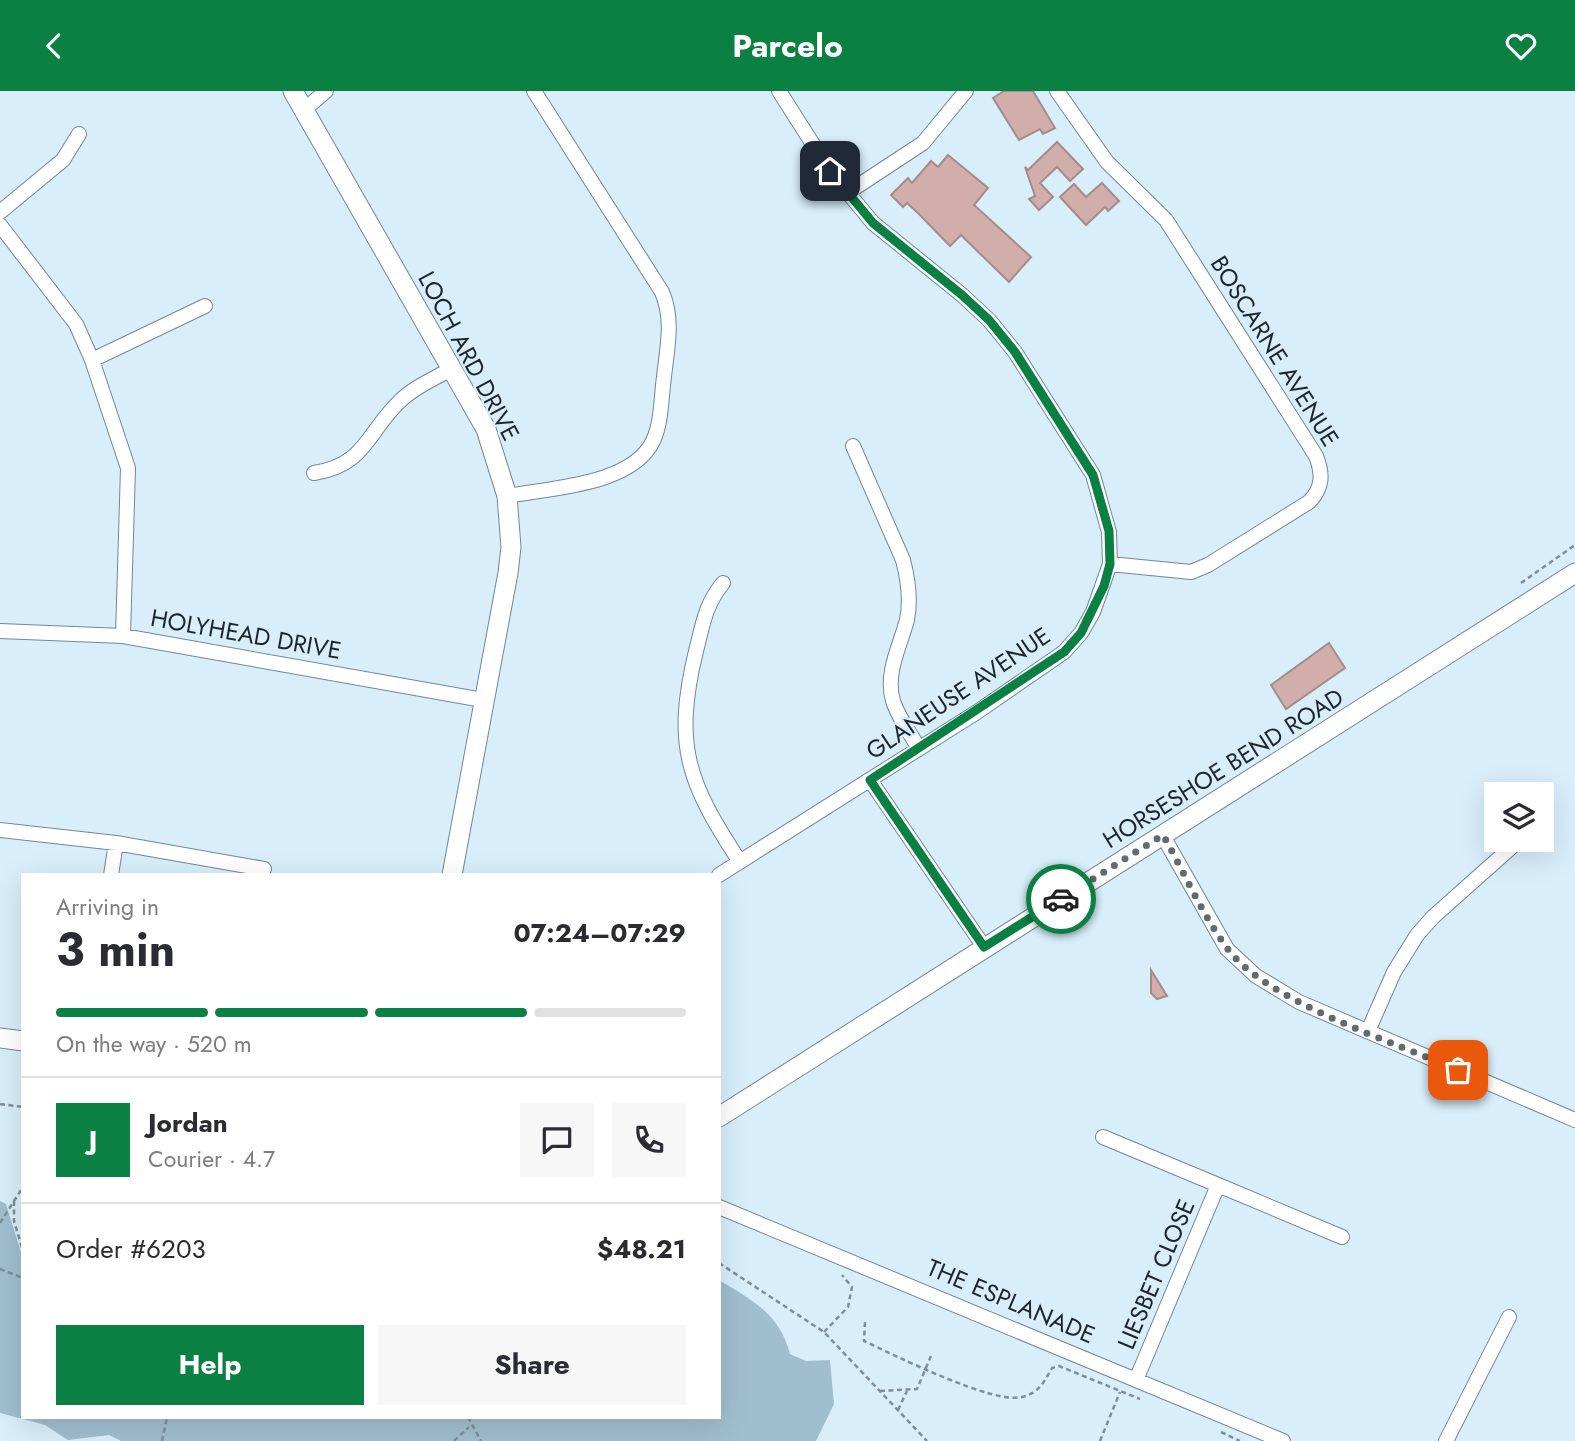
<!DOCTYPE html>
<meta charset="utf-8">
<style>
:root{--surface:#fff;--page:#f7f7f7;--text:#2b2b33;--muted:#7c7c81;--line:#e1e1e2;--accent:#0b8043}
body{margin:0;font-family:Jost,sans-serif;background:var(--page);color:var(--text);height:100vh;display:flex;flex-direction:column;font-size:26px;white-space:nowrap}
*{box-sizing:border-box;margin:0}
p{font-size:23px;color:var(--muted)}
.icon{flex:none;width:38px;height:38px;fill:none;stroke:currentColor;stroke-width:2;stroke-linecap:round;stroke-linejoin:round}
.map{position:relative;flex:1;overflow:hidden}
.side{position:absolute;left:21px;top:782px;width:700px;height:546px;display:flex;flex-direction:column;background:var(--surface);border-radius:0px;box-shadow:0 7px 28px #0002}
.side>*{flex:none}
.tools{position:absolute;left:1484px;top:691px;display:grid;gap:14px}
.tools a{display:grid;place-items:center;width:70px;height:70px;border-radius:0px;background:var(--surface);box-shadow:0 7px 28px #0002;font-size:35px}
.pin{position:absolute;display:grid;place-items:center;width:60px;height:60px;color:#fff;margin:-30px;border-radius:14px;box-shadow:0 4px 10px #0006}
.courier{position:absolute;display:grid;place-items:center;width:70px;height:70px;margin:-35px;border:5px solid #0b8043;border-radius:50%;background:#fff;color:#222;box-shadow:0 2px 9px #0007}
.overview em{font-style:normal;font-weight:700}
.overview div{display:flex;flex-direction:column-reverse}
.overview{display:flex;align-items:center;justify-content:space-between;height:119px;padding:0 35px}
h1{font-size:46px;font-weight:700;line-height:52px}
.bar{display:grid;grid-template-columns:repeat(4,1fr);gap:10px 7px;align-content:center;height:84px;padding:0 35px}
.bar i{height:9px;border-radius:5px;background:var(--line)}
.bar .active{background:var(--accent)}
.bar p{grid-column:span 4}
.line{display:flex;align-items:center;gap:18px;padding:0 35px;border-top:2px solid var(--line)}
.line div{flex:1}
.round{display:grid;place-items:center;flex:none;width:74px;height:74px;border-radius:0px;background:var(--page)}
.cta{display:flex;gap:14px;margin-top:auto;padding:14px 35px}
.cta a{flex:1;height:80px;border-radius:0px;background:var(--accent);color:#fff;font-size:28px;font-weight:700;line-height:80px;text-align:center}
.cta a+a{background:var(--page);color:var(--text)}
header{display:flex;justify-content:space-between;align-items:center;height:91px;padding:0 35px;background:var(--accent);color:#fff;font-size:32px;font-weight:700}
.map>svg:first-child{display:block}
.green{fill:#a1becf}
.building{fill:#d2aeab;stroke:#a48c8a;stroke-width:2}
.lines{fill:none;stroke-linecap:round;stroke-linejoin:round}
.street-casing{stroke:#738793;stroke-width:16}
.secondary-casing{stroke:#738793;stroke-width:21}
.path{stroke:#7f8e98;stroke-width:2.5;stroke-dasharray:5 3.5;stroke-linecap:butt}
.street{stroke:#fff;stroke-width:14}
.secondary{stroke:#fff;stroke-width:19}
.done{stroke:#5e6b73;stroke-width:7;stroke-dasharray:0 12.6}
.route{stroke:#0b8043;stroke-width:9}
.labels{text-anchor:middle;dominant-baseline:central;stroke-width:5;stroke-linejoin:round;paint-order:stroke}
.street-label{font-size:24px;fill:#1d252a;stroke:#d8eefb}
</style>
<header><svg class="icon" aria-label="back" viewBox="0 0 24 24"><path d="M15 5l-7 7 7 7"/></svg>Parcelo<svg class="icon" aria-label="heart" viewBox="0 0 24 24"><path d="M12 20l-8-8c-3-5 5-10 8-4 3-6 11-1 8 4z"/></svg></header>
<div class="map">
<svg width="1575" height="1350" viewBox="0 0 1575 1350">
<rect width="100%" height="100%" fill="#d8eefb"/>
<path class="green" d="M0 1110 6 1113 23 1168V1326H719V1189C752 1209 780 1223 790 1263L806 1270 830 1269 834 1313 816 1350H121L109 1344 68 1349 45 1334 0 1322Z"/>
<path class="building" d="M1004 0H1033L1055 37 1043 43 1040 38 1019 49 993 7Z
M1057 51 1083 78 1070 90 1057 76 1040 92 1053 106 1039 119 1029 108 1035 105 1025 76 1028 79Z
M948 64 988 97 974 114 1031 166 1009 191 961 144 950 155 919 123 907 112 903 116 891 104 908 87 912 92 931 70 938 76Z
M1102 92 1119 110 1108 120 1105 116 1086 134 1060 106 1074 93 1086 106Z
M1329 552 1345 577 1286 618 1271 594Z
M1151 879 1167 905 1157 908 1151 902Z"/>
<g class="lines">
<defs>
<path id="street" d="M1057 0 1107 71 1166 129 1316 365C1323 383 1323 397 1309 411L1208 474 1191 481 1110 473
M304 19 326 0
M847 102 923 52 966 0
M0 121 63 69 79 43
M0 134 76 233 92 269 128 377 123 545
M92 269 205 215
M853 355 903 469C908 488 911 509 907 529 900 555 885 582 893 610 898 626 911 643 919 658
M314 382C366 374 367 341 400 310 414 296 434 288 451 278
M507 405C551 397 632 394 653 350 662 331 661 306 664 286 667 257 674 229 662 201L534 0
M723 492C705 514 703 533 696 560 673 655 688 692 740 771
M0 540 123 545 483 609
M870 689 984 856
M0 739 116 752 111 784
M1163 745 1227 858 1256 885 1299 911 1575 1029
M116 752 264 778
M719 784 977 621 1064 561 1081 542 1093 521 1110 473 1109 441 1093 384 1015 261 989 229 962 204 873 132 830 80 779 0
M1368 940 1394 881 1417 844 1433 826 1515 753 1532 750 1546 753
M1103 1046 1218 1094 1136 1289
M1218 1094 1342 1146
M719 1116 1283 1350
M1446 1350 1509 1226"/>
<path id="secondary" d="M293 0 486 338 507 405 511 456 508 482 452 784
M0 947 23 950
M719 1026 1575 482"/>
</defs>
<use href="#street" class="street-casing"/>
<use href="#secondary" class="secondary-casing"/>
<path class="path" d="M1521 492 1575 454
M0 1013 23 1016
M14 1110V1130L23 1160
M0 1132 23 1096
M719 1172 824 1241 927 1350
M0 1178 23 1187
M865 1231 864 1250C894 1264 994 1314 1022 1306 1039 1302 1044 1291 1052 1277L1059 1275 1140 1308
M824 1241 848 1216 852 1196 842 1184
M880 1300 917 1298 931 1265
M898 1319 907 1300
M468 1326 481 1350
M1221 1341 1240 1350
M162 1350 167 1326
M454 1350 469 1336
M1100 1350 1120 1301"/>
<use href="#street" class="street"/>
<use href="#secondary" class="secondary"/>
</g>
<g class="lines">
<path class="done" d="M1061 808 1163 744C1184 781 1202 823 1227 857 1265 910 1396 952 1458 979"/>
<path class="route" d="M830 80 873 132 962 204 989 229 1015 261 1093 384 1109 440 1110 473 1104 495 1081 542 1064 561 870 689 984 856 1061 808"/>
</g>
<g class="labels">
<g class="street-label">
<text transform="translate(1275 260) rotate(58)">BOSCARNE AVENUE</text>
<text transform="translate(469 265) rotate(62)">LOCH ARD DRIVE</text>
<text transform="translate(246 543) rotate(10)">HOLYHEAD DRIVE</text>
<text transform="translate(958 602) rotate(-34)">GLANEUSE AVENUE</text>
<text transform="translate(1223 677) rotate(-32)">HORSESHOE BEND ROAD</text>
<text transform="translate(1156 1183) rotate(-67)">LIESBET CLOSE</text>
<text transform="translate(1011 1210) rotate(23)">THE ESPLANADE</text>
</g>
</g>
</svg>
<div class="tools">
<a><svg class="icon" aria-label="layers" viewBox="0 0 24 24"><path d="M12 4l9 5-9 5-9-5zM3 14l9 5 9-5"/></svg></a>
</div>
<div class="pin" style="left:1458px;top:979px;background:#ea580c"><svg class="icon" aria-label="bag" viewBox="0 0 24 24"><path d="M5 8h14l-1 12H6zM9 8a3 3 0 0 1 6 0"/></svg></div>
<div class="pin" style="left:830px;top:80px;background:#1f2937"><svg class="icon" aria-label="home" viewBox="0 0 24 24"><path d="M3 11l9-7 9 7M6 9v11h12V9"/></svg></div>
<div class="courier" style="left:1061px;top:808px"><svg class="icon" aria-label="car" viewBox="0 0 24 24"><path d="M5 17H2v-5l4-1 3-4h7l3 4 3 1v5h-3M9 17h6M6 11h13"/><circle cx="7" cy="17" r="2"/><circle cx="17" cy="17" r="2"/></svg></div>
<section class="side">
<div class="overview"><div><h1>3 min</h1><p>Arriving in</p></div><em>07:24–07:29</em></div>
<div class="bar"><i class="active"></i><i class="active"></i><i class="active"></i><i></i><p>On the way · 520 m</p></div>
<div class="line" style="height:126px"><b class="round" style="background:var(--accent);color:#fff">J</b><div><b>Jordan</b><p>Courier · 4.7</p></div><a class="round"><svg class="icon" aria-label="chat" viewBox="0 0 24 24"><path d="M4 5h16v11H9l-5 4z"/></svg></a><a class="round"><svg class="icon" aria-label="phone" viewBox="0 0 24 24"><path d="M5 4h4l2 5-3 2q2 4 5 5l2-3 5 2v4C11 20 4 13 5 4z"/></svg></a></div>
<div class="line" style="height:91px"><div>Order #6203</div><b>$48.21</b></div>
<div class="cta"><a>Help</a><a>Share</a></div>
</section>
</div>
